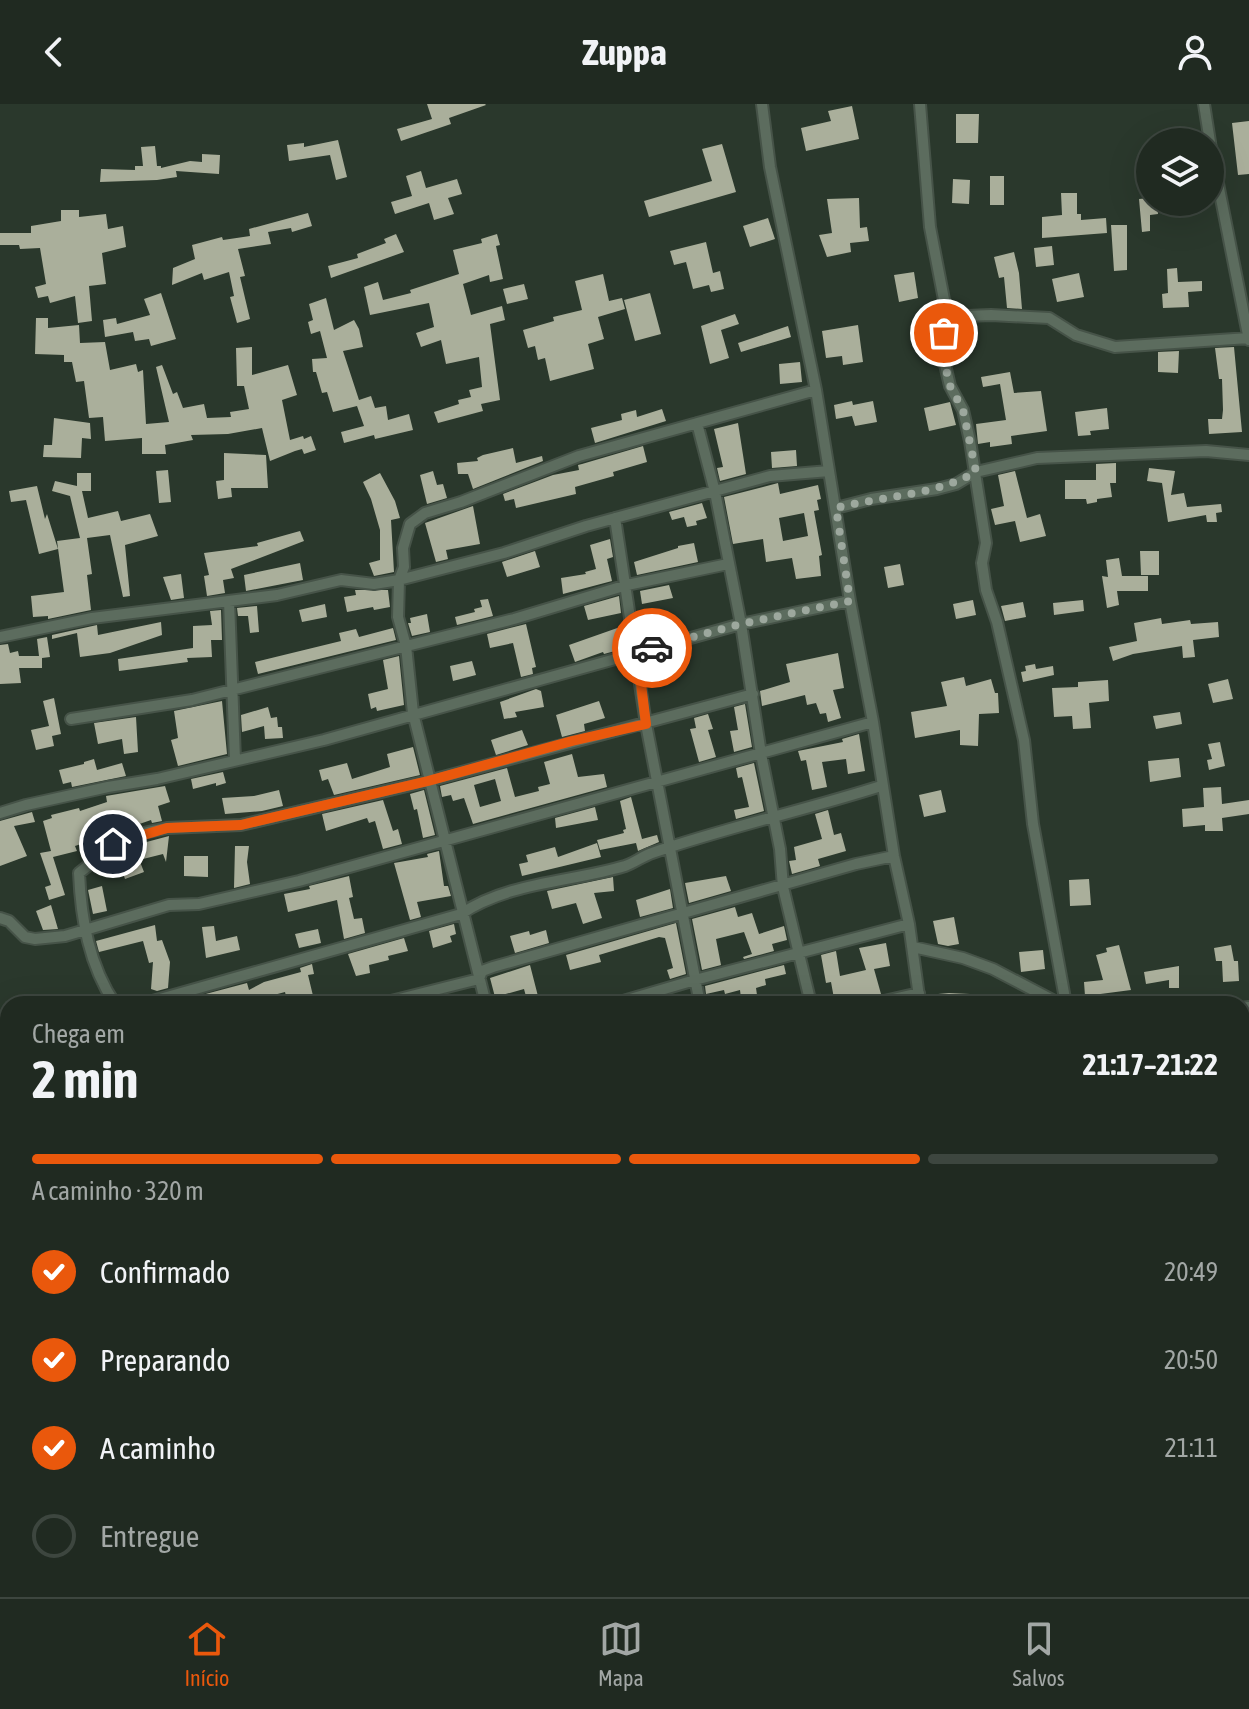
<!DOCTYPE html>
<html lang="pt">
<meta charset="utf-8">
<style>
:root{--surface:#202a21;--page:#2d362e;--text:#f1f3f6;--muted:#a2a7a5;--line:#3d463f;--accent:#ea580c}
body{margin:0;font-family:"Asap Condensed",sans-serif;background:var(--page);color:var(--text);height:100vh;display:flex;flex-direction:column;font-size:30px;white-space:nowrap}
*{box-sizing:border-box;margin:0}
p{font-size:26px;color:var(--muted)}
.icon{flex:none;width:44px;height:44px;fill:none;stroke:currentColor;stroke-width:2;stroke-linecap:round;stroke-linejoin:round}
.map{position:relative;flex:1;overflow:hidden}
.drawer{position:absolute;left:0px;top:892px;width:1250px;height:602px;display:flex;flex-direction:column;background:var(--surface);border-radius:24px 24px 0 0;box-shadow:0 8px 32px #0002,0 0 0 2px var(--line)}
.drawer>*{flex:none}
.controls{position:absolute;left:1136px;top:24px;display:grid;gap:16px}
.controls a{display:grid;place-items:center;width:88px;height:88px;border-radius:50%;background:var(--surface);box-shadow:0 8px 32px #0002,0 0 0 2px var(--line);font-size:40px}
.pin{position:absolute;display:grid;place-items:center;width:68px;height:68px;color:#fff;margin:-34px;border:4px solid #fff;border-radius:50%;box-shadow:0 2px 8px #0007}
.courier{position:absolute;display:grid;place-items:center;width:80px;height:80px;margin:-40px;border:6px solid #ea580c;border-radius:50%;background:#fff;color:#222;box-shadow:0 2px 10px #0007}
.summary em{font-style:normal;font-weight:700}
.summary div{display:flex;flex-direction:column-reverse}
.summary{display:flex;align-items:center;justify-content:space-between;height:136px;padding:0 32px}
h1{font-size:52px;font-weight:700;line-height:60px}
.bar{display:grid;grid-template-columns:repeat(4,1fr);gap:12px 8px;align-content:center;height:96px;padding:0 32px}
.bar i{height:10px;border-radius:6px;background:var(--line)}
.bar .on{background:var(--accent)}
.bar p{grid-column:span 4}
ol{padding:0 32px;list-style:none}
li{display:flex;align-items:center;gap:24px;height:88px}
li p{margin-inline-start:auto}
li .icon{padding:8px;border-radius:50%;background:var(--accent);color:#fff;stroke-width:4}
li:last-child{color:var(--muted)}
li i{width:44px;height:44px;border:4px solid var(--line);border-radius:50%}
header{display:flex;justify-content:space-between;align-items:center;height:104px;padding:0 32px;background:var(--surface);font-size:36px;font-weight:700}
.tab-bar{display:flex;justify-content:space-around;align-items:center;height:112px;border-top:2px solid var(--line);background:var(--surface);font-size:22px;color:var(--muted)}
.tab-bar a{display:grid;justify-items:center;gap:4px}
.tab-bar .on{color:var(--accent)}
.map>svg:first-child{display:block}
.building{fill:#aaaf9b;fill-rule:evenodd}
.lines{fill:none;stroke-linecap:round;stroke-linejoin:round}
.street-casing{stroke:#465348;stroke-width:14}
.street{stroke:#5c6c5e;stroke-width:10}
.done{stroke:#9da89e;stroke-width:8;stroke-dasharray:0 14.4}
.route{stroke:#ea580c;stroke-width:10}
</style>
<header><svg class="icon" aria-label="back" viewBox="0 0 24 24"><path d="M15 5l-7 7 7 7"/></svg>Zuppa<svg class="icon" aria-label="person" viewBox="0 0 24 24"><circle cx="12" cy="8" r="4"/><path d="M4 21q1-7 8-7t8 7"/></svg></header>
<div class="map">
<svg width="1249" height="1493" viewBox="0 0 1249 1493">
<rect width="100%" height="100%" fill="#2a382c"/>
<path class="building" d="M427 0H485L486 1 449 14 451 20 401 37 397 25 432 15Z
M852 2 859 35 806 47 801 24 831 17 828 7Z
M956 10H979L978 39H956Z
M1249 17V70L1238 71 1232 19Z
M338 36 347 73 336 76 330 51 289 57 287 41 304 39V43Z
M722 40 736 88 649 113 644 97 712 77 702 45Z
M155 42 157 62H161V64L190 57 202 58V50L220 51 219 70 176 67 177 73 157 76 100 78 101 65 135 66V62H143L141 43Z
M421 67 426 84 457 75 462 90 448 94 454 110 434 116 429 99 395 110 391 98 412 92 406 72Z
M990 72H1004V101H990Z
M953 75 970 76 969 100 952 99Z
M1061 89H1077V110H1081V116L1106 114 1107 129 1042 134V113L1062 111Z
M859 94 860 124 867 123 869 137 850 139 851 148 827 153 819 131 832 129 827 95Z
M1150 94V98H1157L1158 110 1150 111V127L1142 128 1139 95Z
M61 106H79V113L106 110 108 125 123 122 126 143 102 149 106 180 89 182 92 217 78 219 75 192 50 199 48 192 38 194 35 183 46 180 40 144 20 145 19 141H0V129H31V122L61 117Z
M308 109 312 122 292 128 291 124 268 128 271 140 238 145 245 172 240 173 250 215 237 219 230 193 234 192 229 168 204 176 202 169 172 181 173 164 195 155 192 141 222 133 223 136 250 132 249 125Z
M768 114 775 135 750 143 743 122Z
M1111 121H1127V166L1114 167Z
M396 130 404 148 331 174 328 162 358 154 357 150 386 139 384 135Z
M497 130 500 141 496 142 503 175 490 178 489 171 463 180 471 211 502 202 505 216 490 220 500 296 481 300 483 307 438 319 434 308 459 300 458 296 471 293 469 286 482 283 479 253 446 260 441 236 421 243 416 229 434 223 429 199 370 211 364 183 378 178 383 196 411 189 410 186 459 170 453 146 482 139 481 135Z
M706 138 713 169 720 167 724 185 711 188 709 181 693 185 686 158 674 161 670 147Z
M1052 142 1054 161 1036 163 1034 144Z
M1014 148 1019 169 1022 205 1007 204 1004 173 999 174 994 153Z
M1177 164 1178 178 1202 177V187L1188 188 1189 203 1163 204 1162 190 1168 189 1167 165Z
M914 168 918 194 899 198 894 171Z
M1079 169 1084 193 1057 198 1052 175Z
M603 170 609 197 622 194 625 205 598 213 604 235 588 240 594 265 550 277 545 254 538 256 535 242 528 244 523 226 554 217 553 213 582 206 575 177Z
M524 180 528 195 507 200 503 185Z
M161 189 176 235 151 242 149 235 135 237 133 228 105 233 103 216 116 214 117 220 150 211 144 195Z
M650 189 661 230 635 237 624 196Z
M326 194 334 226 354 216 359 225 363 243 343 247 359 296 371 292 375 304 386 302 388 316 409 310 413 326 375 335 374 331 344 339 341 328 364 322 357 302 333 308 327 288 322 289 316 268H313L312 255 327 254 320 227 311 230 308 218 313 216 309 200Z
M735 210 739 220 721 226 729 254 710 260 701 222Z
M36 214H48V224L79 221 80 239 105 238 110 266 136 260 138 268 143 266 146 320 169 318 156 263 162 261 173 290 177 288 183 304 204 300 207 314 231 313 230 308 249 305 244 282H237L236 244 252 243V271L288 261 297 291 282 296 290 336 303 332 304 335 311 332 316 346 304 350 302 345 295 347 270 357 262 324 228 330 191 331 193 336 165 341 166 350H142V334L105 337 103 313 89 314 84 277 76 278 72 258H64V251L35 250Z
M858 221 863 258 843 261 842 252 826 254 822 227Z
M788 222 791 233 741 248 738 239Z
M1234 243 1242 328 1209 330 1208 315H1222L1223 306 1222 275H1219L1215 244Z
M1179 247 1178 269 1158 268V248Z
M800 258 802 278 780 280 779 260Z
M1010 268 1014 289 1041 287 1047 327 1011 332 1012 340 990 343V338L978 340 976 320 1006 316 1000 280 983 283 981 273Z
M852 297 853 301 873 297 877 318 855 322 852 312 836 315 834 301Z
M950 298 956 321 929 327 924 304Z
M1107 304 1109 325 1090 327 1091 331 1078 332 1075 308Z
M662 305 666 317 595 339 591 324 622 316 621 310 636 306 637 313Z
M54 314 90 319 91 335 82 334 81 354 43 353 44 341H52Z
M738 319 746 370 720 377 717 364 723 363 714 325Z
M643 342 647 358 613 368 614 372 575 383 576 390 516 404 514 395 505 397 503 390 553 371 579 366 578 361 582 360Z
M513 344 516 359 542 352 543 357 473 385 468 370H458L457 359 478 357 477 354 483 351Z
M796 346 797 362 772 364 771 348Z
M224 349 266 351 268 384H231L232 393 218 395 216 377 224 376Z
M1116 359V379H1110L1112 393 1097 395V398L1087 400 1086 395H1065V376H1096V360Z
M1149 364 1175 367 1171 391 1184 389 1187 403 1221 400 1222 408 1216 409 1217 418H1207L1206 411 1168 418 1162 379 1147 377Z
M168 366 171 398 159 399 156 367Z
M433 367 437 381 443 380 447 394 427 400 420 371Z
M1015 367 1027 414 1040 410 1046 432 1020 438 1015 417 995 421 991 405 1004 402 998 371Z
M77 369H91V387H82L88 414 118 407 121 417 150 410 158 432 125 441 130 492 123 493 110 431 87 434 92 470 87 471 91 506 48 515V512L33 513 31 492 64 488 57 437 80 434 70 392 52 387 55 377 77 382Z
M380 369 395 397 400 414 391 416 394 468 374 472 369 459 380 456V426L371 395 363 378Z
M778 379 780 390 818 381 821 395 817 396 819 406 814 407 822 451 819 452 821 472 796 475 792 454 766 458 763 435 733 440 724 393ZM804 409 808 432 783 437 779 414Z
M37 382 45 415 47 410 58 445 39 450 26 396 11 398 9 387Z
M702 399 707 414 696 417 697 421 687 423 684 413 672 416 669 408Z
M473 402 480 440 446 446 448 455 436 458 425 419Z
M300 427 304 437 231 465 234 474 223 476 225 489 207 492 204 472 209 471 204 449 258 442 257 439Z
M610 435 613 453 607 455 612 477 563 490 561 474 586 470 585 468 596 465 590 441Z
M694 439 698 458 637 471 634 458 678 444V442Z
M535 447 540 463 507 473 502 458Z
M1140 447H1159V471H1141Z
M1119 454 1122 472H1148V487H1117L1119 501 1107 504 1102 472 1108 473 1106 456Z
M300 459 303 476 246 487 244 471Z
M900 460 904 481 888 484 884 463Z
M181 470 184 494 171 496 163 473Z
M669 481 673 494 642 500 640 487Z
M355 486H388L390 503 374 506 373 503 347 508 344 493 356 491Z
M619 492 621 509 588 516 584 502Z
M488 495 493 512 457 521 455 513 475 508 474 505 482 503 480 496Z
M973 496 976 511 956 515 953 500Z
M1083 496 1084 507 1054 511 1053 499Z
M1023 498 1026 513 1005 517 1001 502Z
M325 500 327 513 302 518 299 506Z
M257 502 259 528 250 529 248 512H238L237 504Z
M221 506 222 536H211L212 553 187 554 188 558 119 567 118 555 193 544V522L212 521 210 507Z
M427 510 430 528 412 532 408 519H411L410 514Z
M1161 514 1162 520 1190 516 1191 520 1218 518 1219 533 1193 536 1195 553 1183 554 1182 542 1133 550 1113 557 1109 543 1137 537 1134 519Z
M161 518 162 531 110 549 80 553 77 529 52 535V531L97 521 98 531Z
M526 520 536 563 532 564 533 570 521 573 513 539 490 544 487 530Z
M623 522 626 544 604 550 603 548 575 558 569 541Z
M393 524 396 536 258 570 255 558 341 537 339 529 356 525 359 533Z
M47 533 50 553 42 554V564H19L21 579 0 580V541L8 540 10 549 18 547 19 552H39L37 535Z
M838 549 844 584 833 586 841 614 828 618 826 609 820 610 816 599 807 601 805 591 762 602 760 587 790 578 786 560Z
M399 552 404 601 377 607 376 603 371 605 368 590 388 585 383 556Z
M472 557 476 571 453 577 450 562Z
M1035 560 1036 565 1053 562 1054 571 1023 578 1021 568 1026 567 1025 562Z
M964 573 966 582 991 575 995 589H998L999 609 979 610 978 642 960 641V626L915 634 911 608 947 602 941 578Z
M1228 575 1233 595 1213 599 1208 580Z
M1108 576 1109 597 1089 599 1091 624 1073 625 1072 612 1054 613 1052 584 1078 583V578Z
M536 585 541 587 544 603 515 608 517 613 504 615 500 598Z
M54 594 61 630 52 632 54 642 36 646 31 626 49 622 43 597Z
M222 597 227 650 178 662 171 636 178 634 174 607Z
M599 597 605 614 584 620 585 627 562 633 556 611Z
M745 600 752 643 734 648 730 627 738 626 734 603Z
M268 603 271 614 277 613 278 623H282L283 634 265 635 264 622 242 628 241 611Z
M1180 608 1182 620 1156 625 1153 612Z
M708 610 713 625 708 626 716 653 699 658 690 625 696 624 694 614Z
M136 613 138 648 124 650 122 635 98 640 94 619Z
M522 626 528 641 496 651 491 636Z
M859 630 865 667 848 670 846 655 822 658 827 683 812 686 806 656 801 657 798 647 843 638 842 635Z
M1220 638 1225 662 1209 666 1207 656 1212 655 1208 640Z
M413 643 420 671 334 691 328 675 322 677 319 666 347 659 352 675 390 663 387 650Z
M572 650 578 673 604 670 607 683 473 720 464 694 453 697 451 691 442 693 440 682 507 664 515 693 539 687 538 683 550 680 544 658ZM495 675 501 697 480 703 474 681Z
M1179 654 1181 673 1150 678 1148 657Z
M94 655 97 666 122 659 126 672 72 683 71 678 63 680 59 666 84 660V658Z
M754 659 764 707 736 715 734 706 749 703 742 673 738 674 736 664Z
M223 668 226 679 216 682V679L193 685 191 675Z
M165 682 170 698 158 702 162 717 152 719 151 716 125 725 119 707H114L93 715 99 734 75 742 77 747 53 753 65 791 49 796 45 783 51 781 40 749 51 747 43 717 52 714 51 711 79 704 80 707 107 698 106 692Z
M1221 683 1222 700 1249 696V710L1222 714 1223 727H1205V721L1183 723 1182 705 1204 703 1203 684Z
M279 686 283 702 262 707 225 710 222 694 254 692Z
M424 686 435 731 423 734 417 705 414 706 410 690Z
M941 686 946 708 924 713 919 691Z
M631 693 642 735 657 731 659 738 638 747 636 739 600 746 597 736 624 729 623 726 626 725 620 697Z
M383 696 393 727 398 725 402 740 383 745 375 717 369 719 367 714 326 727 322 710Z
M595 703 598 716 556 724 555 714Z
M828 706 834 731 841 729 846 747 818 755 820 762 792 770 789 757 796 756 794 743 822 735 815 710Z
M32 708 35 718 14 722 27 752 0 762V717Z
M169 732 166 758 163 750 143 755 139 740Z
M597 739 601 753 522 772 519 760 528 758 526 751 555 743 558 753Z
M235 742H249L247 758 250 780 234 784Z
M439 747 444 782H448L451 792 417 798 421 813 410 816 394 759 428 753 427 750Z
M137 750 144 768 125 775 119 757Z
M184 752H208V773L184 772Z
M349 772 353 793 349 794 354 815 362 814 365 829 344 835 337 796 288 808 284 790 310 785 309 782Z
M726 772 731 787 689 799 685 779Z
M613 773 614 787 594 789 602 814 583 820 576 799 552 805 547 787Z
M1089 775 1091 801 1070 802 1069 776Z
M102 782 107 807 93 810 88 786Z
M670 785 673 804 640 813 636 796Z
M51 801 58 825 43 826 36 807Z
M735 803 738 813 752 809 759 830 784 822 787 836 772 840 774 847 744 855 743 853 752 850 744 828 716 835 721 861 702 866 692 815Z
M954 813 959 840 948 842 938 840 933 817Z
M676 819 686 870 670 875 667 866 673 864 665 834 659 833 599 851 601 858 570 866 566 851Z
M454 820 456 830 450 832 452 838 433 844 429 827Z
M155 821 157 837 162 836 170 858 168 884 157 887 151 885 153 858 149 859 143 837 99 848 96 837Z
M214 822 216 837 237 832 240 846 206 854 202 823Z
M318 825 321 839 299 844 295 830Z
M546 826 549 839 515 849 510 832 529 827 530 831Z
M404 834 408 847 388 852 389 856 369 861 370 869 356 872 348 850Z
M886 839 890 862 874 865 881 890 866 894 863 900H835L831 878 826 879 821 851 836 847 840 872 866 866 859 844Z
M1119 841 1131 886 1085 892 1084 878 1103 876 1096 851 1107 848 1106 844Z
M1231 841 1234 857H1238L1239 877 1223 878 1222 857H1216L1214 844Z
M1043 846 1045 865 1021 868 1019 848Z
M312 860 314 870 308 871 315 900H288L285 888 255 896 257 900H199L198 892 247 879 249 886 264 878 301 868 300 864Z
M530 861 540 900H528L524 885 495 893 490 874Z
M784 861 786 870 765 875 766 881 756 884 757 891 741 894 740 886 725 890 724 886 706 890 705 882Z
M1179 862V884H1169V876L1146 880 1144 868Z
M949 889 970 890V900H928L927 891Z"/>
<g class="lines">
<defs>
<path id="street" d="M762 0 770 63 816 286 850 497 873 618 894 752 909 820 920 900
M920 0 930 123 946 206 943 252 950 282 963 306 970 337 986 439 982 459 986 486 997 518 1024 636 1033 720 1066 900
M1204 0 1210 38
M1210 39 1249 236
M946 206 967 212 991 211 1049 214 1076 231 1115 243 1249 234
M697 319 715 388 741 520 761 650 780 745 783 783 811 900
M836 404 871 395 937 385 956 380 976 368 1037 354 1206 347 1249 351
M615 414 646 620 700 900
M229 497 235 656
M0 533 92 514 277 491 341 476 374 480 399 476 504 449 586 422 770 372 829 367
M71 615 192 596 514 515 627 481 728 460
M0 709 26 701 108 683 157 675 324 636 741 520 850 497
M0 814 9 817 25 833 35 835 65 832 169 801 199 800 299 777 873 618
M913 843 963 854 993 865 1060 900
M115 900C89 861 81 815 79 769L89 761 94 747 134 731 167 724 241 721 428 677 753 590
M142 900 461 810C508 778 572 778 625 762 634 759 643 752 652 749 728 723 806 706 881 682
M379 900 479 875 482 867 493 863 856 760 894 752
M486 900 413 609 406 542 398 513 399 476 404 463 403 444 410 420 425 409 461 398 579 352 816 286
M613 900 695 876 909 820
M871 900 919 889
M1242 904 1249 903
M0 952 8 1008
M0 1035H8
M1242 1055 1249 1031
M0 1312 8 1300
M249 1486 276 1493
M578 1486C601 1492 623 1486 645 1493
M1036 1486 1037 1493
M442 1493 453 1486
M512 1493V1486
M1155 1493V1486"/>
</defs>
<use href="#street" class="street-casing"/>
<use href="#street" class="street"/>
</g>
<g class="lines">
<path class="done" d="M652 544 741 520 850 497 836 404C882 392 934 392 976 368L963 306 950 282 943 252 944 229"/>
<path class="route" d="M113 740 167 724 241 721 428 677 572 637 646 620 637 548 652 544"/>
</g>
</svg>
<div class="controls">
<a><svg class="icon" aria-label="layers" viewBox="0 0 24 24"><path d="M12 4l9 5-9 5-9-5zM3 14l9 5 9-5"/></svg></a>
</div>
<div class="pin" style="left:944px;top:229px;background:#ea580c"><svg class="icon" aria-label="bag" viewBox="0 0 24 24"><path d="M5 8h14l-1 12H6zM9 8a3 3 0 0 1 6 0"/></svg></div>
<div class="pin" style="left:113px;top:740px;background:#1f2937"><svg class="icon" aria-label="home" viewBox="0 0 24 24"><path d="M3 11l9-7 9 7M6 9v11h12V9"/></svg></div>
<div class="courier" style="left:652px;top:544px"><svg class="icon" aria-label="car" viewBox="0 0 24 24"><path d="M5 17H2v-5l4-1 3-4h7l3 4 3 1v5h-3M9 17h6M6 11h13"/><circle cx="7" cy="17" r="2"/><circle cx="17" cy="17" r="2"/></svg></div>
<section class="drawer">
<div class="summary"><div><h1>2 min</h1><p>Chega em</p></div><em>21:17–21:22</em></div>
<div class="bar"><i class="on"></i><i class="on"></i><i class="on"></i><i></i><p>A caminho · 320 m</p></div>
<ol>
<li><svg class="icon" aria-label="check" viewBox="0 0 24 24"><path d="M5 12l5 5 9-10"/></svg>Confirmado<p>20:49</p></li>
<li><svg class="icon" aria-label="check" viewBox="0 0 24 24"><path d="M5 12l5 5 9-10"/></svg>Preparando<p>20:50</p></li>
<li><svg class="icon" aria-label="check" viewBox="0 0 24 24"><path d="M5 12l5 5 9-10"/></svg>A caminho<p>21:11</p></li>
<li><i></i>Entregue</li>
</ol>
</section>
</div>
<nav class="tab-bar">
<a class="on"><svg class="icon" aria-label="home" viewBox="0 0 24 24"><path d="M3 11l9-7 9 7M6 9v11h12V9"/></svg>Início</a>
<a><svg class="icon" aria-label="map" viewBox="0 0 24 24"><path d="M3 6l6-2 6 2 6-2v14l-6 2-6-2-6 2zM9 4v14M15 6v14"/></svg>Mapa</a>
<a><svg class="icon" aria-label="saved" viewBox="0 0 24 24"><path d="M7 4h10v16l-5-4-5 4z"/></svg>Salvos</a>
</nav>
